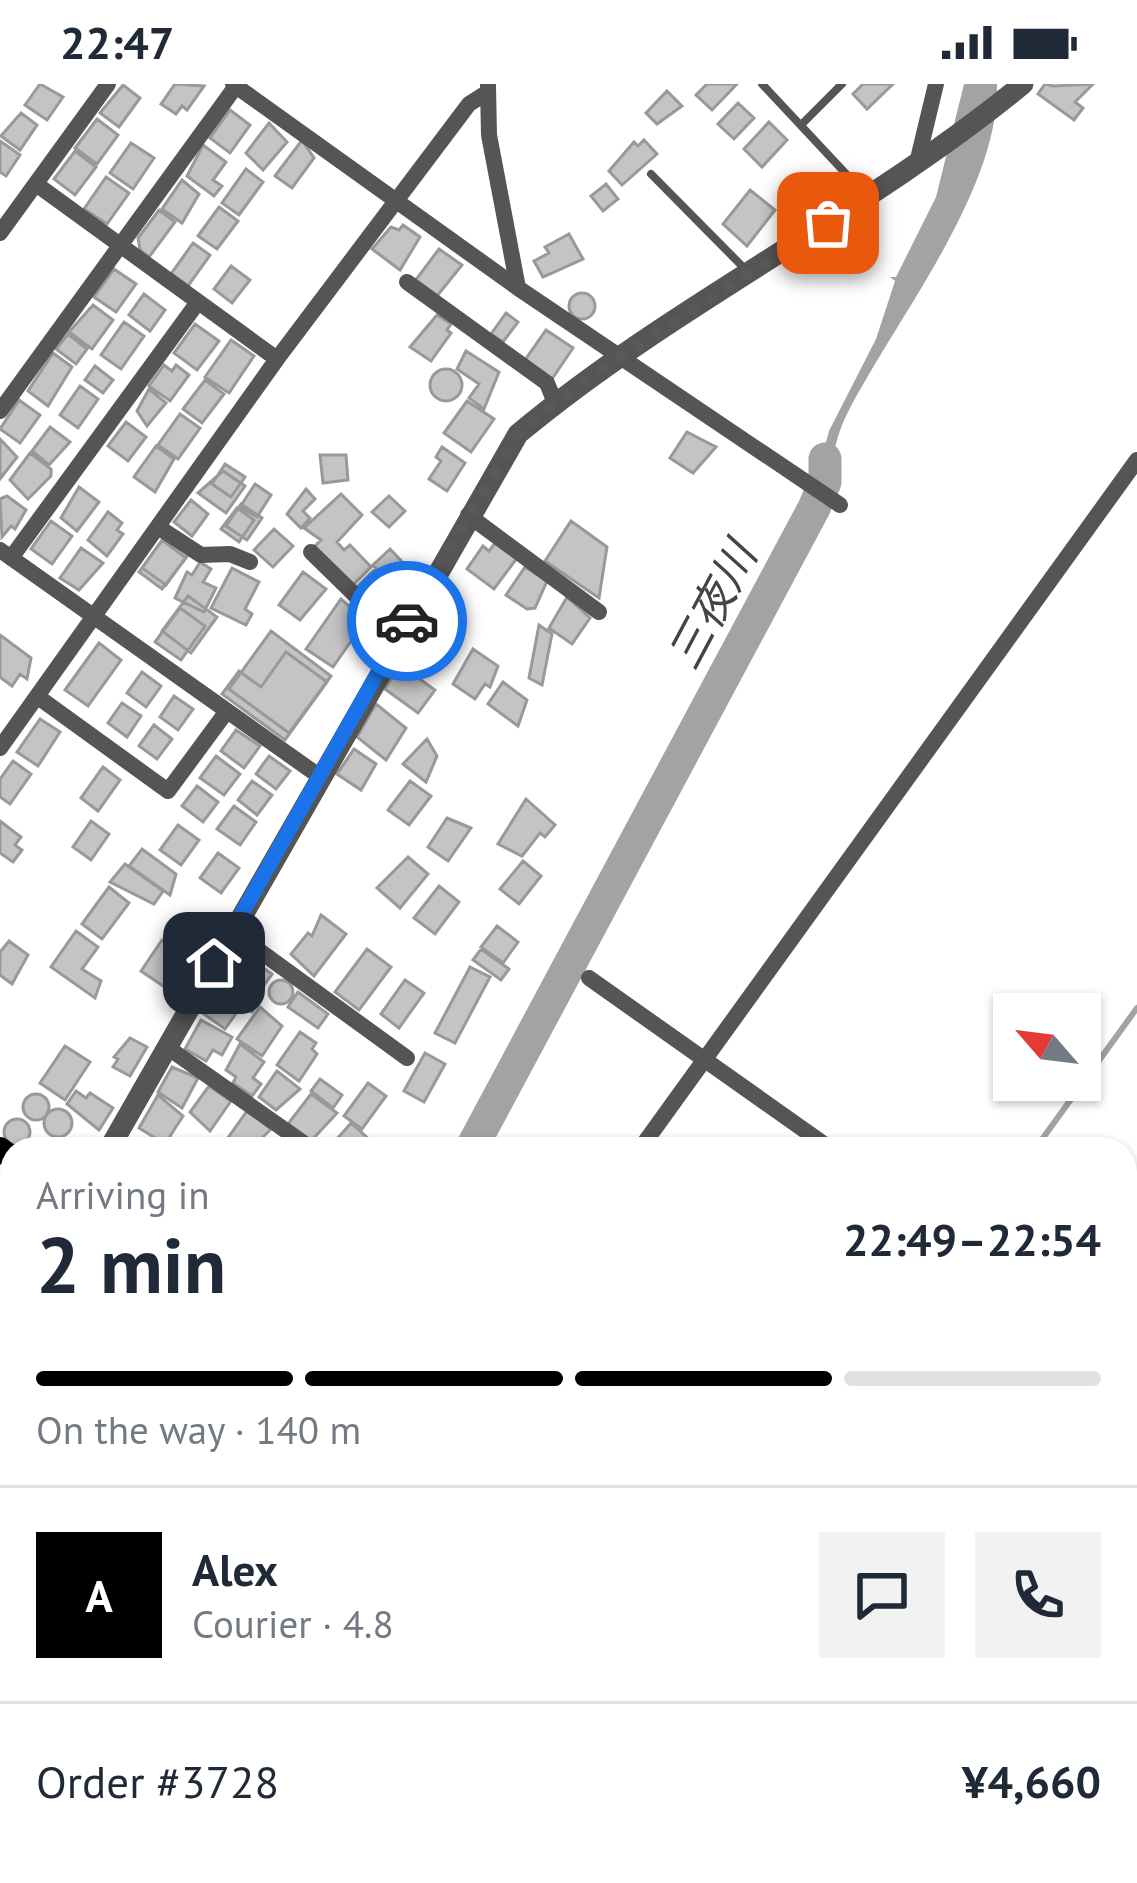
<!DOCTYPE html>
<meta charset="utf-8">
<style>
:root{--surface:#fff;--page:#f2f2f3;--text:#1f2937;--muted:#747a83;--line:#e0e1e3;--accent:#000}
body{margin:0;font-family:"PT Sans","Noto Sans JP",sans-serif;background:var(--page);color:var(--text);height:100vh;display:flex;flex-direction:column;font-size:45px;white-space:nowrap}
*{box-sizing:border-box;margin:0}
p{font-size:39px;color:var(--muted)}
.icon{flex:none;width:66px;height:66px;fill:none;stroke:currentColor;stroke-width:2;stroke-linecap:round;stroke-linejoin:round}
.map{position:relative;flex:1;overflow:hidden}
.sheet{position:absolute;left:0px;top:1053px;width:1137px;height:747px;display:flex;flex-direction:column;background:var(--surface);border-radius:36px 36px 0 0;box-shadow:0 3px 9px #0004}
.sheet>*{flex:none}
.needle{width:78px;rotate:298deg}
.fabs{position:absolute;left:993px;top:909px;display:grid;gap:24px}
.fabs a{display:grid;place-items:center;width:108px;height:108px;border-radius:0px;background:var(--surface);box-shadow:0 3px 9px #0004;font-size:60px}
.pin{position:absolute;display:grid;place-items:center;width:102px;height:102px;color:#fff;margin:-51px;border-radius:24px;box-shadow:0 6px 18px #0006}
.courier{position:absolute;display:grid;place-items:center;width:120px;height:120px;margin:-60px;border:9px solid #1a73e8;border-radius:50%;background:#fff;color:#222;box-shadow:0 3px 15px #0007}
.headline em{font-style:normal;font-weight:600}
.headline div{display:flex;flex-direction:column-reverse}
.headline{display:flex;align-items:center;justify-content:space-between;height:204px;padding:0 36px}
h1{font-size:78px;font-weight:600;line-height:90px}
.bar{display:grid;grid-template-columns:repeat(4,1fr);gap:18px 12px;align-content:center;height:144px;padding:0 36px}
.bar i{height:15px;border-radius:9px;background:var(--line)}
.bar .active{background:var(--accent)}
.bar p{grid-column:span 4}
.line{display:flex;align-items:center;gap:30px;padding:0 36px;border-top:3px solid var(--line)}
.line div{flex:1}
.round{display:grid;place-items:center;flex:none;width:126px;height:126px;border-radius:0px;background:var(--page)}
.status{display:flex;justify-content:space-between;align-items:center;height:84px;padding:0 60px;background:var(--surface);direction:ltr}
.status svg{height:33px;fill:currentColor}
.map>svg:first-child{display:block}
.water{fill:#a3a3a3}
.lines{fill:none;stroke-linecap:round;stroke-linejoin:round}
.stream{stroke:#a3a3a3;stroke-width:6}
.river{stroke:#a3a3a3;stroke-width:33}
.building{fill:#c4c4c4;stroke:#999;stroke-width:3}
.service{stroke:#555;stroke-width:8}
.minor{stroke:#555;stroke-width:16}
.tertiary{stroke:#555;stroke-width:21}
.primary{stroke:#000;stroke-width:24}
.done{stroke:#595959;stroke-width:12;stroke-dasharray:0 21.6}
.route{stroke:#1a73e8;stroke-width:15}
.labels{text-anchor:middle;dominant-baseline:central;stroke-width:12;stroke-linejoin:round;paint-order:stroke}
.water-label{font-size:45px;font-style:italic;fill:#444;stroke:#fff}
</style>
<div class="status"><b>22:47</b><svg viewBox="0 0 49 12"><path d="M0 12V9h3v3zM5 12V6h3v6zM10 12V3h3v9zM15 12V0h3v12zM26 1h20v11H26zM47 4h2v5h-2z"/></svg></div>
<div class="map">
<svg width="1137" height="1799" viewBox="0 0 1137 1799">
<rect width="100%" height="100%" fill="#fff"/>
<path class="water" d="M964 0H997C1000 108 893 238 846 332 833 358 833 384 823 410L814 404 829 347 876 255 895 197 890 193H896L936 113Z"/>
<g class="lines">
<path class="stream" d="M1035 1065 1137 924
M548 1799 554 1788"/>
<path class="river" d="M471 1065 814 424 825 398V375
M304 1799V1788"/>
</g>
<path class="building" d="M40 0 63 13 47 36 25 21Z
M175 0 204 2 187 26 182 22 176 30 161 20Z
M707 0H737L712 26 696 11Z
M863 0H893L867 25 853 10Z
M1045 0 1053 2 1093 0 1075 18 1083 24 1074 36 1038 10Z
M123 1 140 14 119 43 100 29Z
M667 7 682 22 657 40 646 29Z
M738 19 754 34 734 55 718 40Z
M230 26 250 41 230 69 210 54Z
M21 29 37 41 20 66 1 52Z
M97 35 118 51 97 80 75 64Z
M769 38 787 56 762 83 744 65Z
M269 39 287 58 263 86 246 69Z
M302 56 314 74 292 104 275 92Z
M644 56 657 70 622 101 609 87 634 58 638 62Z
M0 57 20 71 6 92 0 88Z
M131 59 154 74 133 105 110 89Z
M203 61 226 78 213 96 222 102 214 112 187 92Z
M75 67 96 83 75 111 54 95Z
M246 85 263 98 239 131 222 119Z
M106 93 129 109 107 140 84 125Z
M182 96 199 110 182 139 162 125Z
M606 100 618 115 603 127 591 112Z
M750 106 775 126 747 162 723 140Z
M219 123 238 137 217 165 198 152Z
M159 126 175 138 149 173 140 166 138 154Z
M403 141 420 153 400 186 372 165 391 143 399 146Z
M569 150 583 175 543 193 534 177 549 169 545 163Z
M193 159 210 171 188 202 171 190Z
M439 165 462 181 437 212 415 197Z
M231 182 250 196 232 219 214 205Z
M114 185 136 200 116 228 94 213Z
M569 222a13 13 0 1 1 26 0a13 13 0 1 1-26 0Z
M144 210 165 226 150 247 129 231Z
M93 221 113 236 92 265 69 248Z
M506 229 518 238 503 258 491 250Z
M437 231 451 240 447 246 451 249 431 277 410 263Z
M124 238 144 252 121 285 101 271Z
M195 240 219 257 197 286 174 269Z
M546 246 573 264 552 295 525 276Z
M68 250 87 265 76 280 56 265Z
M231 256 254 272 229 309 205 293Z
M466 267 499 288 484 325 469 314 479 300 457 285Z
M53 269 72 283 48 322 28 307Z
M164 281 172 287 176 281 189 291 170 317 149 302Z
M95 282 113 296 103 309 85 296Z
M430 301a16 16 0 1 1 32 0a16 16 0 1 1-32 0Z
M205 296 224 310 202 339 183 325Z
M80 302 98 315 78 344 60 331Z
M149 305 166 319 147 342 137 327Z
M19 316 40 331 20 359 0 345Z
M467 317 494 335 471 368 444 349Z
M180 330 200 344 178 375 158 361Z
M126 338 146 353 128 377 108 362Z
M50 343 70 358 49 381 32 367Z
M687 348 716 363 693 389 670 374Z
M0 355 17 373 0 395Z
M156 362 174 375 155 408 134 393Z
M442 363 465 379 447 407 429 395 441 377 436 373Z
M30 369 51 385V392L28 415 10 396Z
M320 371H346L348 396 323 399Z
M225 380 245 393 231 413 212 400Z
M223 387 245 402 226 429 198 409Z
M255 400 271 411 257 433 240 423Z
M79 403 99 418 77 447 61 434Z
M306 405 315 415 303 427 310 434 301 444 287 430Z
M341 410 362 431 337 458 344 466 350 461 371 483 352 502 314 463 321 456 304 444Z
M7 412 26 426 15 445 11 442 2 453 0 415Z
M389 412 405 427 389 443 372 428Z
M191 416 208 430 192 452 174 438Z
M241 420 262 434 247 456 226 442Z
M237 424 254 436 239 458 221 445Z
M108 428 122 439 117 446 123 450 107 472 88 456Z
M51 437 72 452 52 480 31 465Z
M571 437 607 463 599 514 545 477Z
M274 445 293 462 273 483 254 466Z
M166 451 190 468 166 501 142 484Z
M162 456 186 474 162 505 139 488Z
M495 459 517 474 494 505 467 485 483 462 489 467Z
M81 464 103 479 79 506 60 494Z
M390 465 412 488 399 509 373 481Z
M200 478 211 485 203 498 216 504 204 528 175 514 187 488 192 491Z
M525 483 547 497 535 524 527 525 506 511Z
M232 484 259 498 245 525 252 530 246 541 211 524Z
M374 486 397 511 385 531 357 503Z
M303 488 326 505 300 536 279 521Z
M188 512 217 533 191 569 162 547Z
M567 513 590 534 572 560 549 544Z
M341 515 365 537 333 583 306 565Z
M180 524 205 542 181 576 155 558Z
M427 532 450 545 426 586 403 572Z
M539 541 552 550 542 601 529 594Z
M271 547 331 592 289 649 229 605Z
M0 551 31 574 27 595 20 590 12 602 0 593Z
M99 559 121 576 88 622 65 606Z
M473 565 498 582 490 603 485 600 475 615 453 600Z
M286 568 327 598 285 656 222 610 239 587 261 603Z
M399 580 435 606 418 629 385 605Z
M142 588 161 602 146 623 127 609Z
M503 598 527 616 518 642 488 620Z
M174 612 193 625 178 646 160 633Z
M122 619 141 632 127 653 108 639Z
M376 620 406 644 386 676 357 653Z
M40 635 60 648 38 682 17 668Z
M154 641 172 655 157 675 139 662Z
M236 646 260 662 244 684 221 667Z
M427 655 437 672 426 698 403 680Z
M354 665 376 680 361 706 337 690Z
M216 672 240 690 224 711 200 694Z
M269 672 290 687 276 705 256 690Z
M13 677 31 690 10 720 0 713V695Z
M103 683 120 696 98 727 81 714Z
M252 697 272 711 257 731 238 716Z
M410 697 431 712 409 741 388 726Z
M197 702 218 718 203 738 182 722Z
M526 715 555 741 545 753 540 749 522 772 498 760Z
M234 722 256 738 240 761 217 745Z
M447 734 471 744 448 777 428 763Z
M0 737 21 753 15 761 22 766 13 778 0 769Z
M91 737 109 750 91 776 73 763Z
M178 741 199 756 181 781 160 766Z
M142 765 176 790 170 811 129 782Z
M218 769 239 784 221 809 200 794Z
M408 773 428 790 400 824 377 804Z
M523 777 541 792 519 820 500 805Z
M125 780 163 807 154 820 110 798Z
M439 802 459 818 435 850 414 834Z
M109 803 129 819 102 855 82 840Z
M321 831 346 850 314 892 291 870 308 849 312 852Z
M497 842 518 858 503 879 481 863Z
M76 847 98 863 82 885 101 897 95 914 51 883Z
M162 856 184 871 163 902 141 887Z
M9 857 28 871 12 900 0 891V868Z
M367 865 391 883 359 926 335 908Z
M481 865 509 885 501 896 473 876Z
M241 868 272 890 262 904 230 884Z
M470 883 490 893 455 959 435 949Z
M269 908a12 12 0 1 1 24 0a12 12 0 1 1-24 0Z
M405 896 424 909 399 944 381 930Z
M231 898 258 919 252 928 242 921 225 945 204 930 220 904 224 907Z
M298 908 328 930 318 944 288 923Z
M260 923 282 942 262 972 237 955Z
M201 936 232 953 222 971 213 966 206 977 185 965Z
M300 948 316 959 312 965 317 970 299 997 277 981Z
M130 954 147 963 130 992 113 983 118 975 114 973Z
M240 960 264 978 253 994 261 1000 252 1012 233 999 236 993 226 986Z
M65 962 90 978 65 1016 40 999Z
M425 969 445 980 424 1018 404 1007Z
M172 983 198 994 182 1024 158 1008Z
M277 987 300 1005 276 1026 259 1013Z
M320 995 342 1011 333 1024 311 1007Z
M368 999 386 1012 362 1045 344 1032Z
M209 1002 231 1017 210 1047 190 1028Z
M76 1007 86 1014 90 1009 113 1024 99 1046 67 1020Z
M23 1023a13 13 0 1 1 26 0a13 13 0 1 1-26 0Z
M311 1010 337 1029 311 1057 288 1040Z
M158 1011 183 1032 165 1060 139 1044Z
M44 1039a14 14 0 1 1 28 0a14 14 0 1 1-28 0Z
M247 1027 271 1045 251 1065H235L225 1058Z
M4 1048a13 13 0 1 1 26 0a13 13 0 1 1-26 0Z
M351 1039 370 1056 361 1065H328Z
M6 1274 12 1278V1308L0 1322V1285Z
M12 1419V1453L5 1464 0 1438Z
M2 1717 12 1723 6 1753 0 1749Z
M983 1788 1034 1792 1047 1789 1046 1799H1002Z"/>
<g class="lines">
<path class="service" d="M762 0 863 108
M801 41 842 0
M651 90 745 185"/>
<path class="minor" d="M233 0 518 204
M488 2 489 51 518 204 840 421
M917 79 936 0
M36 100 277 275
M0 149 108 0
M407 198 547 299 555 319
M0 327 236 2
M468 431 599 528
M158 443 201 471 230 470 250 478
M0 466 319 692
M311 468 398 553
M11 474 198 218
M38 613 168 707 227 627
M0 664 277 275 469 20 488 8
M232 847 407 974
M589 894 831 1065
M167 963 312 1065
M640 1065 1137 376
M1125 1277 1137 1286
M0 1691 5 1693 12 1681
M194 1799 201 1788
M272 1799 273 1788
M910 1799 916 1788"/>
<path class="tertiary" d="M109 1065 518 350C675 219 865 130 1023 0
M0 1257 12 1236"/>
<path class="primary" d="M0 1065 12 1074
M1125 1744 1137 1751"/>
</g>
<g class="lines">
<path class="done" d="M407 537 518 350 577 301 828 139"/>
<path class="route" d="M214 879 407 537"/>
</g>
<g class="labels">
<g class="water-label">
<text transform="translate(711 521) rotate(-62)">三夜川</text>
</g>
</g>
</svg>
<div class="fabs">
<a><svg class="needle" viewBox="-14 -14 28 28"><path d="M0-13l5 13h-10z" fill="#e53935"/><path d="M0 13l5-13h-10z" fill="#747a83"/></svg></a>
</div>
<div class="pin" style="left:828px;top:139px;background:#ea580c"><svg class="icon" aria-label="bag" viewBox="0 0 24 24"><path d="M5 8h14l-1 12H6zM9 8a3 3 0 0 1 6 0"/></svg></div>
<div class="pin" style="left:214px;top:879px;background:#1f2937"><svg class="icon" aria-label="home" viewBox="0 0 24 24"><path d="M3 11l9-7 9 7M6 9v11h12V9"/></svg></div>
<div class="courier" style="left:407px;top:537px"><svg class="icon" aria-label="car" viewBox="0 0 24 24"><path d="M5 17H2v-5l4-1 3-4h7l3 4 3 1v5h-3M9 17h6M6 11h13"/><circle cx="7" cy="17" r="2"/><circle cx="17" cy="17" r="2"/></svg></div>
<section class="sheet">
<div class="headline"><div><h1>2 min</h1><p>Arriving in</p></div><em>22:49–22:54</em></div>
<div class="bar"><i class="active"></i><i class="active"></i><i class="active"></i><i></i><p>On the way · 140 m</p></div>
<div class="line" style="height:216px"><b class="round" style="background:var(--accent);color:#fff">A</b><div><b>Alex</b><p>Courier · 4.8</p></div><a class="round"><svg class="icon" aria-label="chat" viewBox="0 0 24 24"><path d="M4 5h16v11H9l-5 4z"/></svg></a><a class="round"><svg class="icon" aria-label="phone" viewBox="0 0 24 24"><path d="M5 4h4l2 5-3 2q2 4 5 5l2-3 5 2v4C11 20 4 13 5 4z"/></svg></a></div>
<div class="line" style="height:156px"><div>Order #3728</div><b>¥4,660</b></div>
</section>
</div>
